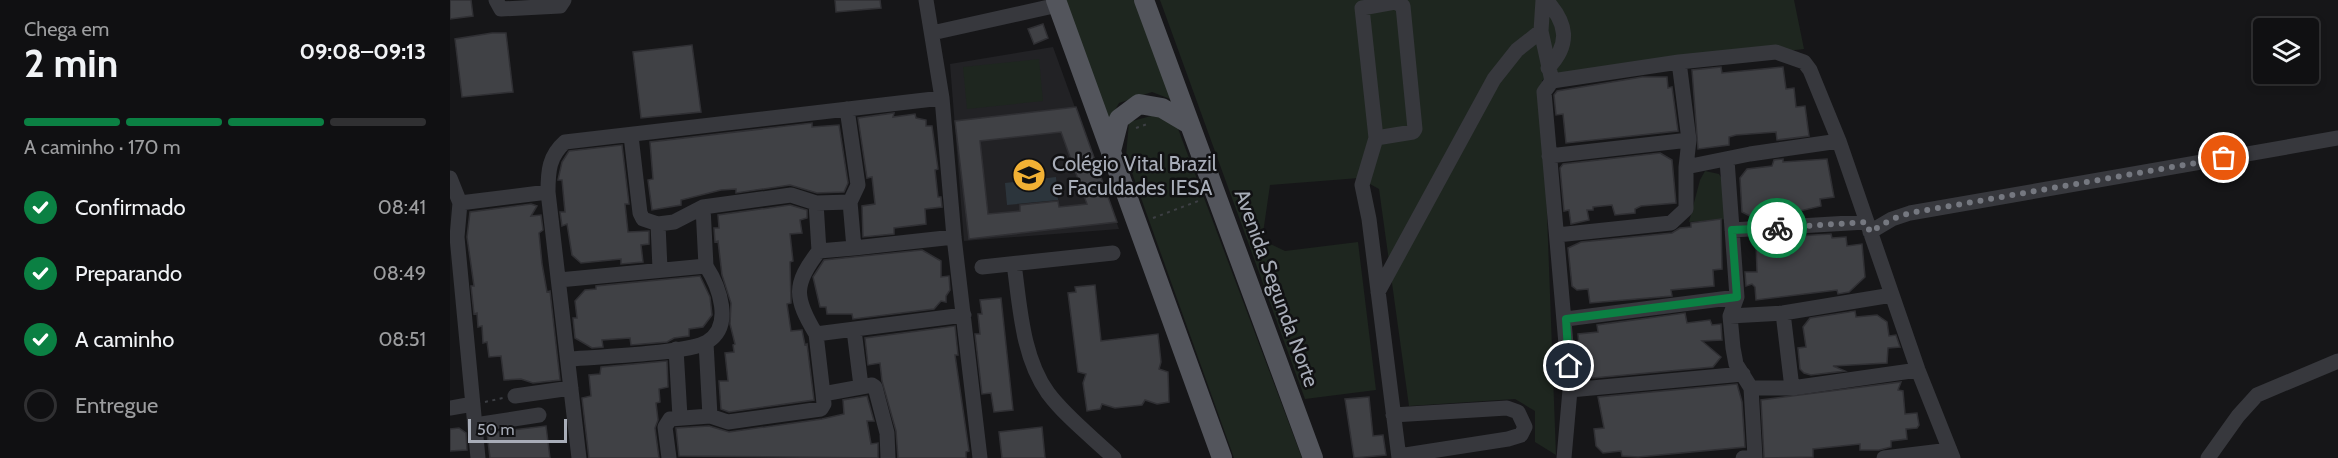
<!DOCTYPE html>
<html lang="pt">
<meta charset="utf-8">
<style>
:root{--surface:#101012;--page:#1e1e20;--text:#f1f3f6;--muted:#9c9d9f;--line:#303032;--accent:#0b8043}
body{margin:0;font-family:Cabin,sans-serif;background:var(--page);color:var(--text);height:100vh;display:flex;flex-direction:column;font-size:22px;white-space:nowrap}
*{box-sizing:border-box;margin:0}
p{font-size:20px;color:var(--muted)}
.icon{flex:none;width:33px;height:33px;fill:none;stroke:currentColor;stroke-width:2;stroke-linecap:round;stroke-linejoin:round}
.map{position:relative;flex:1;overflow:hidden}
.side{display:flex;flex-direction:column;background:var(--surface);width:450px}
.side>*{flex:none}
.fabs{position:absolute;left:1803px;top:18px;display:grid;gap:12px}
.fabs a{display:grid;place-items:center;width:66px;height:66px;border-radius:6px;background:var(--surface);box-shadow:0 3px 9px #0003,0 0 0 2px var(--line);font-size:30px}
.scale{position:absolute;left:18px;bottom:15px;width:99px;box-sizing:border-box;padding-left:6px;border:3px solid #a8adb8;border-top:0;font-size:16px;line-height:21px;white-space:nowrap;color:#a8adb8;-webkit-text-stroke:4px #111113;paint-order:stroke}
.pin{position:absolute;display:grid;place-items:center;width:51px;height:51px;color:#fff;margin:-26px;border:3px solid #fff;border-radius:50%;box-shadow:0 2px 6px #0007}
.courier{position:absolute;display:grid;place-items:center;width:60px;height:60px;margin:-30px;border:4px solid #0b8043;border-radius:50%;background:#fff;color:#222;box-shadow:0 2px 8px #0007}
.summary em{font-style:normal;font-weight:800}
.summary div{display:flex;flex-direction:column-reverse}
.summary{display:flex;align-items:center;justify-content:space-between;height:102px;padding:0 24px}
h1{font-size:39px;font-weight:800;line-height:45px}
.bar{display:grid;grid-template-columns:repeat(4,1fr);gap:9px 6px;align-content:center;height:72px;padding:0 24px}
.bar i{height:8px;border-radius:4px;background:var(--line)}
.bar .current{background:var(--accent)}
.bar p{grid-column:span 4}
ol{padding:0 24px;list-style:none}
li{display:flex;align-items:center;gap:18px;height:66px}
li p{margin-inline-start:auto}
li .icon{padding:6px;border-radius:50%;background:var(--accent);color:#fff;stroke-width:4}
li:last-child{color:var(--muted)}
li i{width:33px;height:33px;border:3px solid var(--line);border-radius:50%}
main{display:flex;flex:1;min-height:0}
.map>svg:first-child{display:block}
.built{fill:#222225}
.green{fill:#1e261f}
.water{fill:#2c353c}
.building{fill:#404145;stroke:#303034;stroke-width:1.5;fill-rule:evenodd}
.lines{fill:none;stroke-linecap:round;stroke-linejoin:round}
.path{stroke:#3d3f44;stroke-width:2;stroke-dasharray:3 4.5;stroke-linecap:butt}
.minor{stroke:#37383d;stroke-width:15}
.major{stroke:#53555c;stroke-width:20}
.done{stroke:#757880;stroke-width:6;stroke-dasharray:0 10.8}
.route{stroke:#0b8043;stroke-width:8}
.labels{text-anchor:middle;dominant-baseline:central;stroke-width:5;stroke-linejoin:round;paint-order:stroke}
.poi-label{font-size:21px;fill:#a8adb8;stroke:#111113;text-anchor:start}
.street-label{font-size:21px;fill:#a8adb8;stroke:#111113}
</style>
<main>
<section class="side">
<div class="summary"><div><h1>2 min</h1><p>Chega em</p></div><em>09:08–09:13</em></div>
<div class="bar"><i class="current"></i><i class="current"></i><i class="current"></i><i></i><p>A caminho · 170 m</p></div>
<ol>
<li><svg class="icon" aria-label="check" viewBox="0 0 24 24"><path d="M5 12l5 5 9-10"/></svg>Confirmado<p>08:41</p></li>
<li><svg class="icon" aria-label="check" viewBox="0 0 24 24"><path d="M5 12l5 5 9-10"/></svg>Preparando<p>08:49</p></li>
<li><svg class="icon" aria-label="check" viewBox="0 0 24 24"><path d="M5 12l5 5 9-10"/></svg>A caminho<p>08:51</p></li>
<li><i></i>Entregue</li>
</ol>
</section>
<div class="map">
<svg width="1888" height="458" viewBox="0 0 1888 458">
<rect width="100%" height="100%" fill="#161618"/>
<path class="built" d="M603 47 669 229 514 241 500 64Z"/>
<path class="green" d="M611 0H685L723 100 702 92 669 103 659 121Z
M710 0H1344L1354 49 1092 80 1106 455 1085 442V411L1065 399 959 406 929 189 909 178 820 185 812 240 835 251 908 242 926 390 855 399Z
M589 59 593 101 517 109 513 67Z
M708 114 727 126 852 458H784L676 156 679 122Z
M1255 171 1269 174 1273 181 1278 219 1239 222 1250 180Z"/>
<path class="water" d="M606 177 608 200 557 205 555 183Z"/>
<path class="building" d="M0 0H21L23 16 0 19Z
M385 0H430L431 8 386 12Z
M593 24 598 38 584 44 578 29Z
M42 33H56L63 92 12 97 5 39Z
M242 45 251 112 191 118 183 52Z
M1271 67 1272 73 1333 67 1336 89 1344 88 1346 107 1355 106 1359 136 1327 140 1326 132 1286 135 1279 137V145L1248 149 1242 70Z
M1192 77H1217L1218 88 1222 87 1228 131 1116 143 1113 114 1106 115 1104 95 1107 91Z
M626 107 667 222 519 239 505 121ZM611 132 637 204 609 207 608 201 570 205V211L538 214 530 141Z
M444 113 443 117 465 114 466 118 476 120V126H482L488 169 485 170 488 197H491L492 207 475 209 476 224 444 228V234L413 237 412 206 425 204 422 177 417 178 408 118Z
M362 123V127L389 125 398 183 394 192 367 193 340 185 286 193V189L271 190 231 200V205L202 210 198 180 203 179 200 142Z
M172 145 179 204H175L178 232 199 231V244L191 245 193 262 171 264V259L131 263 122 255 117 224 112 226 110 212H115L112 180H108L112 162 119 151Z
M1210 153 1222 160 1226 203 1191 206 1185 209V213L1165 215 1162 205 1143 207V210H1137L1139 220 1121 224 1119 210 1114 211 1110 168 1113 164Z
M1333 159V162L1377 159 1384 197 1370 199 1371 206 1341 213V217L1306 219 1292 212 1290 178 1297 169 1322 166 1324 160Z
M81 204 87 206 81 216 91 215 93 230 89 233 92 264 97 292 100 291 110 380 83 383 71 379 54 380 51 356 39 357 37 342 33 343 32 326 28 327 27 313 24 314 21 286H24L17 237 20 212Z
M340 205 357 210V218L350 220 352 233 340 234 343 261 340 262 341 303 337 304 341 331 352 330 355 345 357 344 364 400 279 412 271 409 269 381H278L275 353 284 352 283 345 285 344 280 324 281 303 272 275 268 241 265 242 264 228H269L268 215Z
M1271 219 1272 269 1263 270 1264 286 1221 290 1222 296 1140 303 1138 289 1127 290 1122 286 1118 248 1131 242 1222 233 1230 228 1241 227V223Z
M1381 234 1382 238 1396 237 1397 246 1412 244 1415 277 1399 292 1388 294 1387 290 1306 300 1305 287 1302 284 1296 286 1295 272H1307L1306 241H1313V238Z
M472 250 491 261V277L499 276 500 290 496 296V302L491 301 484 309 403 319 402 314H377L376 307H370L363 277 374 260Z
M250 276 260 297 262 315 253 327 239 329V336L224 338 217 342 181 345 180 338 152 340 153 347 142 348 125 338 123 318H127L125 301 135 290 146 289V286Z
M645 285 651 341 708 334 711 362 709 369 718 372 719 402 707 404 695 400 692 405 665 408 652 404 650 409 637 411 633 383 636 374 628 372 618 293 626 292 625 287Z
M551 298 563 410 544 412 541 393 532 394 525 334H530L528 314H532L530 300Z
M1405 311 1406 317 1427 315 1437 322 1439 336 1446 335 1450 347 1438 348 1437 363 1383 366 1395 371 1361 375 1354 373 1350 369 1348 348 1356 347 1353 327 1360 318Z
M1235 313 1237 323 1260 320 1262 325 1271 324 1272 340 1252 341 1271 357 1263 367 1143 378 1138 377V369L1131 370 1128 334 1148 332 1147 325Z
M505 326 508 355H505L519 451 516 452V458H448L446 431 432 381 430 363 418 365 415 338Z
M217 361 218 387 209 389 210 402 206 403 208 420 205 428 209 458H139L132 398 141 396 139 375 150 374 151 367Z
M1451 382 1448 390 1453 391 1455 414 1467 413 1469 425 1467 428 1456 429 1457 439 1441 441V447L1429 450H1410V444L1363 449V457L1314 458 1311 400Z
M1287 384 1292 402 1295 447 1188 457 1172 456 1171 451 1153 453 1146 446 1144 429 1154 428 1148 397Z
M417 396 424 421H417L421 444 428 443V458L229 456 226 428 259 426 279 432 372 419 394 414 393 400Z
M919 397 923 436 933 435 936 455 904 458 895 399Z
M96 426 100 458H40L37 433Z
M592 427 595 458H552L549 432Z
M9 428 16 433 17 450 0 451V429Z"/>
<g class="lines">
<path class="path" d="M686 128 700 123
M703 218 751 200
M35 402 53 398"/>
<path class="minor" d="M46 0 51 9 110 6 114 0
M476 0 492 98
M1093 0 1091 31 1102 81
M1096 0C1117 23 1121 44 1098 68
M482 33 608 5
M1229 62 1239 140 1236 167 1300 154 1389 141
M397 109 408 185 400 202 404 248 504 237
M181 136 190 213 193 219 208 224 210 269
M926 138 912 8 945 2 953 6 965 129 963 132 926 138 912 185 919 219 949 458
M1099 156 1239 140
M1277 160 1287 297 1280 316 1283 348 1286 364 1301 388 1305 457 1293 458
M0 178 10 203
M366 203 369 251
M253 207 256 266
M208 224 224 222 253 207 341 195 366 203 400 202
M1282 230 1416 222
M1420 232 1442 219 1460 213 1888 138
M1107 235 1221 223 1236 209V167
M404 248 369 251C343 284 344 298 366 334L514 315
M564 264C570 306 572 357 598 393 616 417 642 437 664 458
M532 267 663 253
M109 280 256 266C269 286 284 326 257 342 237 354 146 357 118 359
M928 292 1044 79 1067 50 1091 31
M1333 313 1342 388
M1280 316 1333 313 1442 295
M1116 319 1287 297
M404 330 411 386
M256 343 260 416 278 422 371 409 374 404 373 394 366 334
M226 349 230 417
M1301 388H1342L1468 370
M1120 390 1293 374
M373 394 422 385 425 387 437 433 438 458
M65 396 121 388
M0 408 23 404
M943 415 1057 408 1068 412 1075 427 1071 435 1058 439 949 456
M25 425 89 415
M28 458 7 237 10 203 98 192
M129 458 98 192C98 171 99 156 115 142L492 98 504 237 530 458
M219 458 215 427 220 419 260 416
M1114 458 1120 390 1094 92 1102 81 1229 62 1326 52 1354 62 1360 70 1389 141 1468 370 1503 458
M1434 458 1500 450
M1758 458 1788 416 1807 395 1888 361"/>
<path class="major" d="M606 0 772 458
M694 0 863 458
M661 151 669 119 689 104 712 108 739 124"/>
</g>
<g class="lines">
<path class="done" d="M1327 228 1416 222 1420 232 1442 219 1460 213 1774 158"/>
<path class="route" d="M1119 366 1116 319 1287 297 1282 230 1327 228"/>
</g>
<defs>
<symbol id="university-disc" viewBox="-11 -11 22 22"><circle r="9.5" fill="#f2b134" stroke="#111113"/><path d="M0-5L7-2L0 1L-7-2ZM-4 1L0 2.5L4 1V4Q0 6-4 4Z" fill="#111"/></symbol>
</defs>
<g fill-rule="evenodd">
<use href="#university-disc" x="560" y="156" width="38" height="38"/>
</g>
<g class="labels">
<g class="poi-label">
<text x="602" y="163">Colégio Vital Brazil<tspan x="602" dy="24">e Faculdades IESA</tspan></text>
</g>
<g class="street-label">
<text transform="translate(827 288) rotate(70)">Avenida Segunda Norte</text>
</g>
</g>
</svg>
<div class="fabs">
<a><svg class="icon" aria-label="layers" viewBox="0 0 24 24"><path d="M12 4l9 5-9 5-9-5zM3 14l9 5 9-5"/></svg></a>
</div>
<div class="scale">50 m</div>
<div class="pin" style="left:1774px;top:158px;background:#ea580c"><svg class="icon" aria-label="bag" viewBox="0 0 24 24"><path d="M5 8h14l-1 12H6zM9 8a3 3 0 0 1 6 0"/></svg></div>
<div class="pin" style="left:1119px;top:366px;background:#1f2937"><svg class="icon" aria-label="home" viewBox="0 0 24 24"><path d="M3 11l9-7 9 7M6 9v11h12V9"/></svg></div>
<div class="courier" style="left:1327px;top:228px"><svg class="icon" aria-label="bike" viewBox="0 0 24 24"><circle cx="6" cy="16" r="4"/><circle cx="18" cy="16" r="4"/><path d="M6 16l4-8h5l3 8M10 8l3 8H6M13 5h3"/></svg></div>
</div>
</main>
